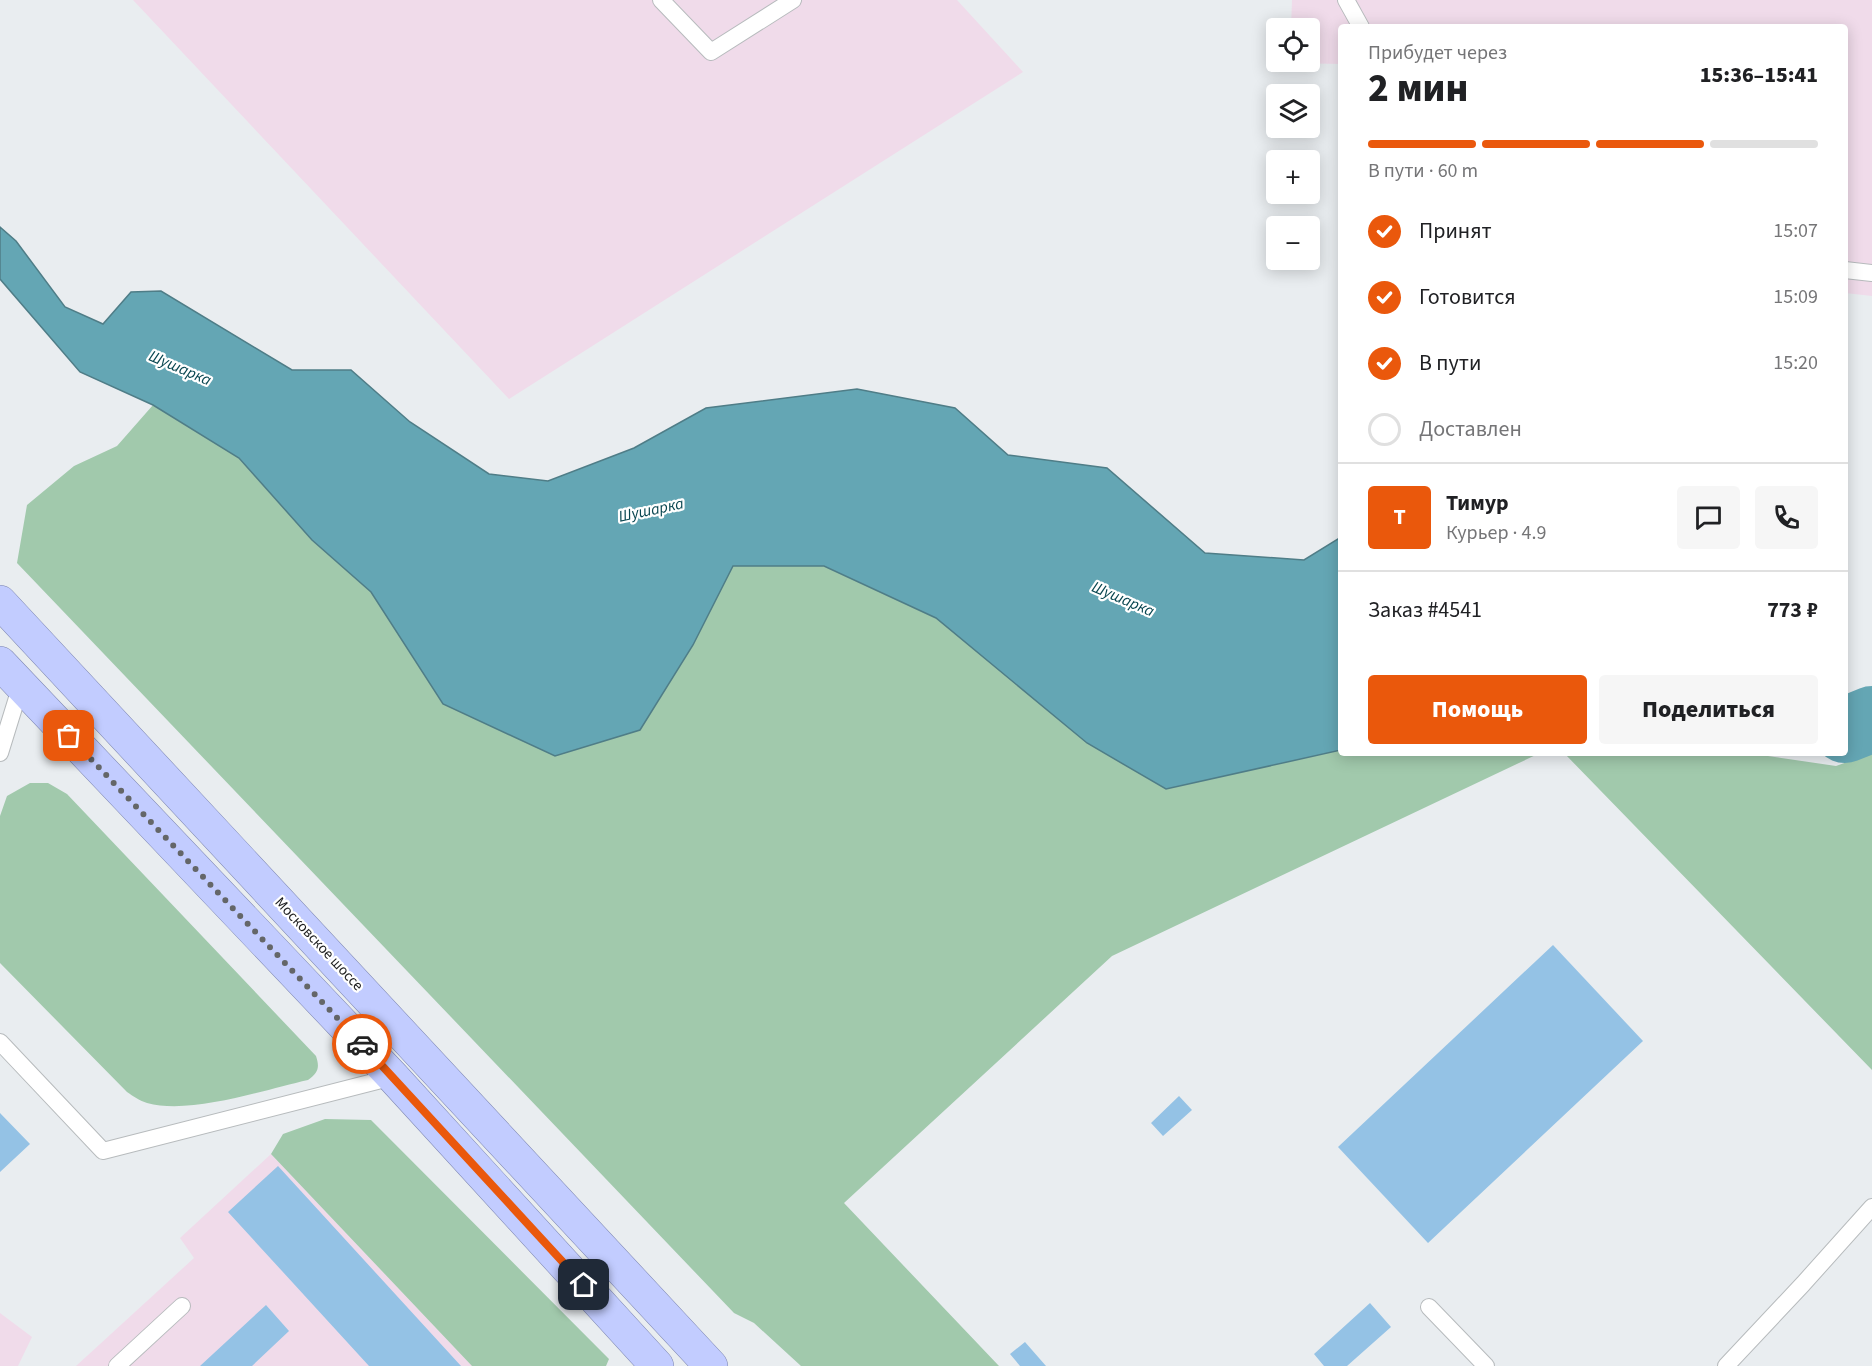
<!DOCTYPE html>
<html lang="ru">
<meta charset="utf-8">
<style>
:root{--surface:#fff;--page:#f6f6f6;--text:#202124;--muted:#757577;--line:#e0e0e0;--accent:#ea580c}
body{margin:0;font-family:"Source Sans 3",sans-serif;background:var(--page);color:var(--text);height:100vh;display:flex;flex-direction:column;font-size:22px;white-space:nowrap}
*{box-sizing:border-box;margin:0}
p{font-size:20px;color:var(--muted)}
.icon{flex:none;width:33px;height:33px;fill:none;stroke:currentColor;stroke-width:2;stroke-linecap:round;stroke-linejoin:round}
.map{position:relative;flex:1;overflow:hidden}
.panel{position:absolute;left:1338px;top:24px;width:510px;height:732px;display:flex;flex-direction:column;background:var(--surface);border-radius:6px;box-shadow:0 3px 15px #0003}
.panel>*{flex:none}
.buttons{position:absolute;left:1266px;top:18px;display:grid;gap:12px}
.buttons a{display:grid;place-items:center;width:54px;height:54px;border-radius:6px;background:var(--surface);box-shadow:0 3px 15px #0003;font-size:30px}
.pin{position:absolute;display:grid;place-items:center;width:51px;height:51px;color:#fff;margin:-26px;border-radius:12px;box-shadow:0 3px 9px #0006}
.courier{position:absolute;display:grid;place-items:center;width:60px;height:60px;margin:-30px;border:4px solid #ea580c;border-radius:50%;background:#fff;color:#222;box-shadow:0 2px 8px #0007}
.summary em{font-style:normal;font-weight:800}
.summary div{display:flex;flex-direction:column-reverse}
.summary{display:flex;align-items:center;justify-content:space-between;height:102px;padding:0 30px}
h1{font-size:39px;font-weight:800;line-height:45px}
.bar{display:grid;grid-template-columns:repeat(4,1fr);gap:9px 6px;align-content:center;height:72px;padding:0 30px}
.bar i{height:8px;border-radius:4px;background:var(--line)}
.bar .active{background:var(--accent)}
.bar p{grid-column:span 4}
.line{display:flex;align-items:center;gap:15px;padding:0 30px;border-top:2px solid var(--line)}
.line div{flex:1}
.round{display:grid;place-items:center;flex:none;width:63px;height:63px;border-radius:6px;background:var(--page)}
ol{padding:0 30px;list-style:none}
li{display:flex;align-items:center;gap:18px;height:66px}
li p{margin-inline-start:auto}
li .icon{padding:6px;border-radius:50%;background:var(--accent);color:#fff;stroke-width:4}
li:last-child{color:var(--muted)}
li i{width:33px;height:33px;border:3px solid var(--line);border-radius:50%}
.cta{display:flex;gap:12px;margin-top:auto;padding:12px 30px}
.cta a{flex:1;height:69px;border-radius:6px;background:var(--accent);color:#fff;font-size:24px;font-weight:800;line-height:69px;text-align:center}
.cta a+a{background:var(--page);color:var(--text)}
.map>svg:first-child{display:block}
.commercial{fill:#f0dbea}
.green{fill:#a1c9ac}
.water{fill:#64a6b4;stroke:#4f7d87;stroke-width:1.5}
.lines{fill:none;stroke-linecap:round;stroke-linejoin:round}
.river{stroke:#64a6b4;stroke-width:66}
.building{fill:#94c2e5}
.service-casing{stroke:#b7bbbd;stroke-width:18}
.trunk-casing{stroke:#7e87b1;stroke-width:34}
.service{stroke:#fff;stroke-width:16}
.trunk{stroke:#c2ccff;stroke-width:33}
.done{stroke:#646668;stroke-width:6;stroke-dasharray:0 10.8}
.route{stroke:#ea580c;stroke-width:8}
.labels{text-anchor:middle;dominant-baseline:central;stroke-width:4.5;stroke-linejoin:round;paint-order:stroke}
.street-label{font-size:15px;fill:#1d1e1f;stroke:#fff}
.water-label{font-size:16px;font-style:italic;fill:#084650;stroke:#fff}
</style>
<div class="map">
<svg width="1872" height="1366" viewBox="0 0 1872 1366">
<rect width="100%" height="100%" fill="#e9edf0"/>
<path class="commercial" d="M133 0H957L1023 72 509 399Z
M1292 0H1872V296L1845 293V27H1341V64L1291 63V62H1310V28H1291Z
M271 1154 472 1366H76L194 1258 180 1238Z
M0 1313 32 1337 18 1366H0Z"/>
<path class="green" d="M153 405 239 458 312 540 371 592 443 704 640 730 693 645 732 566H824L936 618 1002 671 1166 789 1341 750V753H1540L1112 956 844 1203 999 1366H801L754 1323 734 1313 17 563 27 505 74 466 117 446Z
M1564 753H1764L1768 756 1836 766 1872 753V1070Z
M30 783H48L67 794 316 1056C320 1068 318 1073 308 1080 263 1090 191 1115 147 1103 140 1101 133 1096 127 1092L0 963V816L7 796Z
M325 1119 371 1120 609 1359 606 1366H472L271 1154 283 1134Z"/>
<path class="water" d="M0 227 16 241 65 307 103 324 131 292 161 291 292 370H351L410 422 489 474 548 481 634 448 706 408 857 389 955 408 1008 455 1107 468 1205 553 1304 560 1341 537V750L1166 789 1087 743 936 618 824 566H733L693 645 640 730 555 756 443 704 371 592 312 540 239 458 153 405 80 372 0 279Z"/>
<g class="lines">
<path class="river" d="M1845 730 1872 719"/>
</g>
<path class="building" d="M1553 945 1643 1041 1428 1243 1338 1147Z
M1179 1096 1192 1110 1163 1136 1151 1123Z
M0 1113 30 1144 0 1172Z
M278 1166 461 1366H369L228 1212Z
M1370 1303 1391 1327 1347 1366H1324L1314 1354Z
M266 1305 289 1331 252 1366H200Z
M1025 1342 1046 1366H1020L1010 1354Z"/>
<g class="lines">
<defs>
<path id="service" d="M661 0 711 52 793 0
M1346 0 1361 27
M1845 270 1872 273
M0 753 21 685
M0 1042 103 1151 393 1077
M1429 1307 1486 1366
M117 1366 182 1306
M1726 1366 1803 1284 1872 1207"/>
<path id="trunk" d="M0 602 711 1366
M0 663 393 1077 657 1366"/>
</defs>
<use href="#service" class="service-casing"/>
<use href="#trunk" class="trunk-casing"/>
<use href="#service" class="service"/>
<use href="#trunk" class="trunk"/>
</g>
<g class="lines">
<path class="done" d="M69 736 362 1044"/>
<path class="route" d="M362 1044 584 1285"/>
</g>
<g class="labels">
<g class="street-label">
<text transform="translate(319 944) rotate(47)">Московское шоссе</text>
</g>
<g class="water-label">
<text transform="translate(180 368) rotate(23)">Шушарка</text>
<text transform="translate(651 510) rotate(-12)">Шушарка</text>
<text transform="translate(1123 599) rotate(23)">Шушарка</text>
</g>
</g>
</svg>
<div class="buttons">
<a><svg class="icon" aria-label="locate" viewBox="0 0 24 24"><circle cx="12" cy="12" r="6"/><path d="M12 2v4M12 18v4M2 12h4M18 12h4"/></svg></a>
<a><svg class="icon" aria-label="layers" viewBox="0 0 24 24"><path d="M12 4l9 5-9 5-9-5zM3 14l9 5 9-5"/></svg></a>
<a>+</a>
<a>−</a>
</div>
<div class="pin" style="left:69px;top:736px;background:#ea580c"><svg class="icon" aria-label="bag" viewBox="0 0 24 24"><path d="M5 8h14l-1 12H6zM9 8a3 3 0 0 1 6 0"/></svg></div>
<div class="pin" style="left:584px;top:1285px;background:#1f2937"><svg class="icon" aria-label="home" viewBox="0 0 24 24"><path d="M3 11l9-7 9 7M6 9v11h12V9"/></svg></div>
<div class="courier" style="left:362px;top:1044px"><svg class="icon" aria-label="car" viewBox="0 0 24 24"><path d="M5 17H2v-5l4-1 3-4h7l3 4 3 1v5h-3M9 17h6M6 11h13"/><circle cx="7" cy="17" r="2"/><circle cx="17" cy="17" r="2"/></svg></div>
<section class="panel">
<div class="summary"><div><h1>2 мин</h1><p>Прибудет через</p></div><em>15:36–15:41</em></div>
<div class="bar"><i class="active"></i><i class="active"></i><i class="active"></i><i></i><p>В пути · 60 m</p></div>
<ol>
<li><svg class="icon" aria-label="check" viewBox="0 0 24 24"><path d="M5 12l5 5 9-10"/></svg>Принят<p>15:07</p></li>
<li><svg class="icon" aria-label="check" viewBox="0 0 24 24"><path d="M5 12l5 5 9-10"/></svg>Готовится<p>15:09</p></li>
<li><svg class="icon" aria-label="check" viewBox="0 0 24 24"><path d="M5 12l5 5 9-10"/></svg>В пути<p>15:20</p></li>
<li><i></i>Доставлен</li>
</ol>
<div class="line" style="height:108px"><b class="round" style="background:var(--accent);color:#fff">Т</b><div><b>Тимур</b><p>Курьер · 4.9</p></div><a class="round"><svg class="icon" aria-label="chat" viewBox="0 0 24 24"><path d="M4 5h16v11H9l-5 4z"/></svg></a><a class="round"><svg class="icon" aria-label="phone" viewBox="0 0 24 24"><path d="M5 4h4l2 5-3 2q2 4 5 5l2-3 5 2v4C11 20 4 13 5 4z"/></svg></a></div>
<div class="line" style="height:78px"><div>Заказ #4541</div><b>773 ₽</b></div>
<div class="cta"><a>Помощь</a><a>Поделиться</a></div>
</section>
</div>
